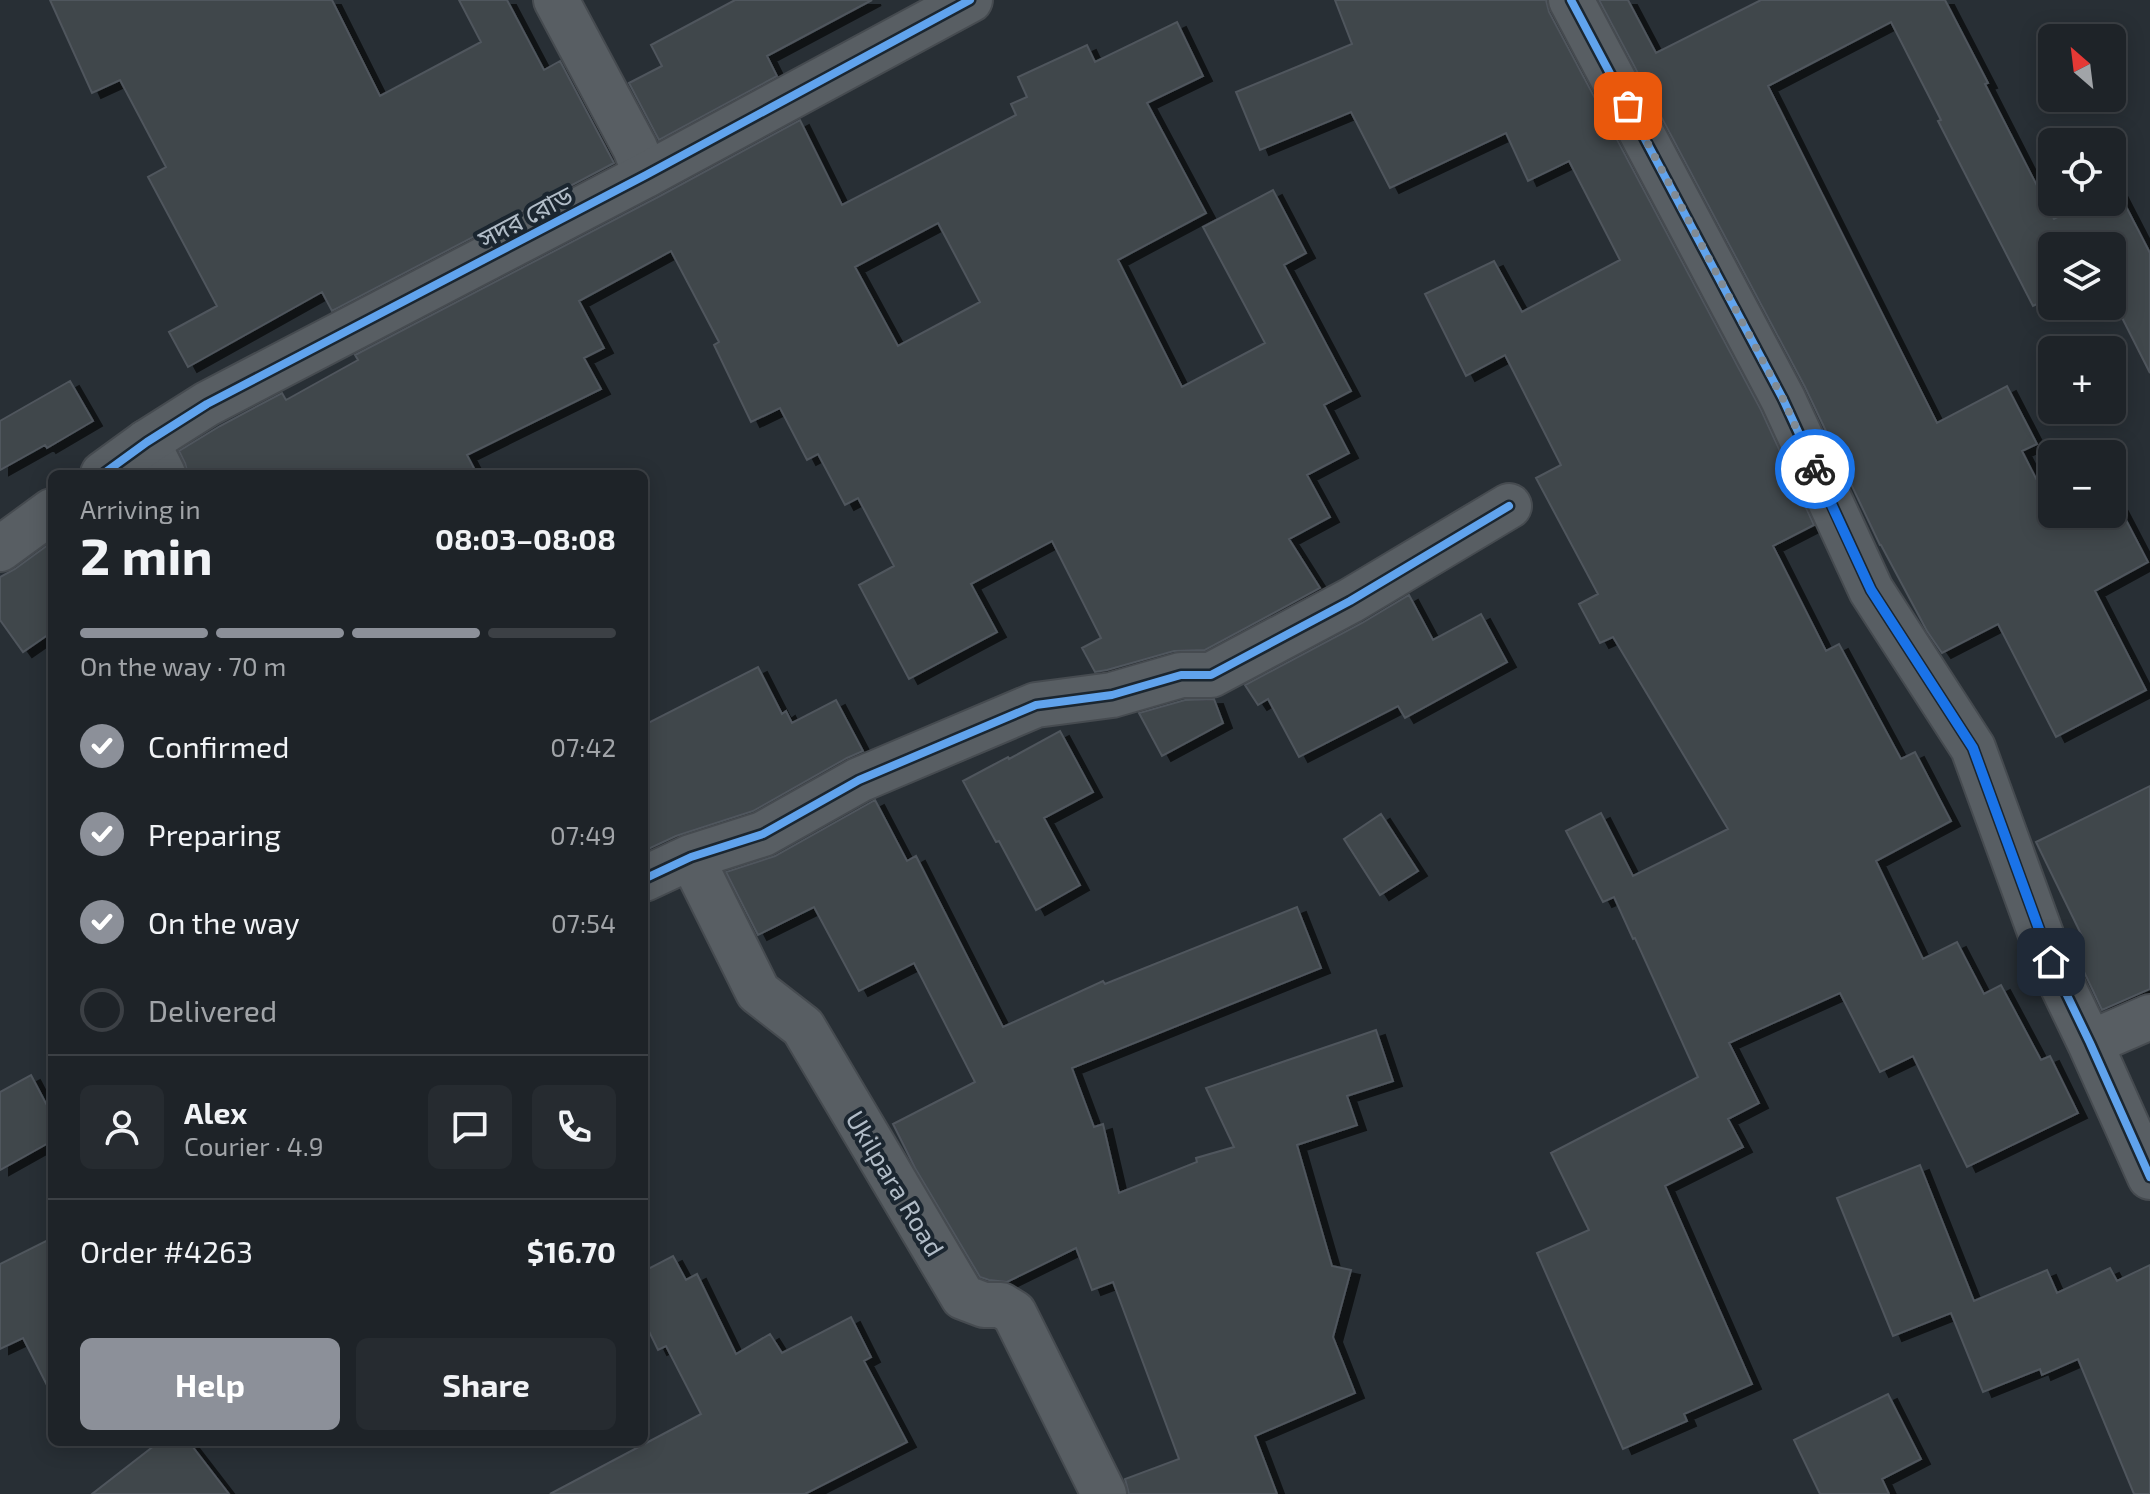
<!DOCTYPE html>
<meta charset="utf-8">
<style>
:root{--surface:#1e2328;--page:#262b30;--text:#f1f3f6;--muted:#a1a4a8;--line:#3c4045;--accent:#8c9099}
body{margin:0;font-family:"Exo 2","Noto Sans Bengali",sans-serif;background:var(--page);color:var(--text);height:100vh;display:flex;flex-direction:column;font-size:30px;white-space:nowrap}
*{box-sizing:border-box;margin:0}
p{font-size:26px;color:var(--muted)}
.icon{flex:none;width:44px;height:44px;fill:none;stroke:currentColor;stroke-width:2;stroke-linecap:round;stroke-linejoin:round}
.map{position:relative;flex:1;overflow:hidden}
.drawer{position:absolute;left:48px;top:470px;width:600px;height:976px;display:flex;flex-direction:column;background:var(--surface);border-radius:12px;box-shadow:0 4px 20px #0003,0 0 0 2px var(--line)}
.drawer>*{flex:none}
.needle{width:52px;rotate:332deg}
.buttons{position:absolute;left:2038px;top:24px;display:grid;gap:16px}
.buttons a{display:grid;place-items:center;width:88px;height:88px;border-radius:12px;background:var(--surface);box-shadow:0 4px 20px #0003,0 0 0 2px var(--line);font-size:40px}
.pin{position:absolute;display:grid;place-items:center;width:68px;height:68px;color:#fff;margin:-34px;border-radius:16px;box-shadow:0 4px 12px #0006}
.courier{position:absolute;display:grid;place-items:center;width:80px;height:80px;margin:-40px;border:6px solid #1a73e8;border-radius:50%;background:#fff;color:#222;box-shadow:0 2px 10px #0007}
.summary em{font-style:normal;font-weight:700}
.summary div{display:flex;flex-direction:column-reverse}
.summary{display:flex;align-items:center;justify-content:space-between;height:136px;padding:0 32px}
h1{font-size:52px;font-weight:700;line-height:60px}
.bar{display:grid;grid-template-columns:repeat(4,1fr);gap:12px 8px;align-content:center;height:96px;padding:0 32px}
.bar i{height:10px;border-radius:6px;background:var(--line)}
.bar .on{background:var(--accent)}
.bar p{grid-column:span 4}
.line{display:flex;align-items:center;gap:20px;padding:0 32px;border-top:2px solid var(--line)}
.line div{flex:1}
.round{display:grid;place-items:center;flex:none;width:84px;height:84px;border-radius:12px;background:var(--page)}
ol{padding:0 32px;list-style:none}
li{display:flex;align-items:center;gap:24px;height:88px}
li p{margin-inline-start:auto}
li .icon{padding:8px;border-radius:50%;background:var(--accent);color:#fff;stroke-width:4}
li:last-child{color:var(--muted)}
li i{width:44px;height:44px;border:4px solid var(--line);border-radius:50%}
.primary-button{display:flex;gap:16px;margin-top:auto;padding:16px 32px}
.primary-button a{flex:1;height:92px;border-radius:12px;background:var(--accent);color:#fff;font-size:32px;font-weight:700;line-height:92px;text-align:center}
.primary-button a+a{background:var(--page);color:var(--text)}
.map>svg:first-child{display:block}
.building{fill:#40464c;stroke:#50565d;stroke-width:2;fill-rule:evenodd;filter:url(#shadow)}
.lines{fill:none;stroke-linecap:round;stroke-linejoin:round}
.minor-casing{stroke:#464b50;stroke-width:48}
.tertiary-casing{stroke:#464b50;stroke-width:48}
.minor{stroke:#585e63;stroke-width:44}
.tertiary{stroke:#585e63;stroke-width:44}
.cycleway-casing{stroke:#1b2630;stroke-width:13}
.cycleway{stroke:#60a3ed;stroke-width:8}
.done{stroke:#818b94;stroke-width:8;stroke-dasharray:0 14.4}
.route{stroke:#1a73e8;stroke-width:10}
.labels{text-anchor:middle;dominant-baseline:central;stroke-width:8;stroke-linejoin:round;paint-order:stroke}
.street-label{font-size:26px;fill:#b1bcc7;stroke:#1b2630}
</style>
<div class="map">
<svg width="2150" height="1494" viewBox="0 0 2150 1494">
<defs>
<filter id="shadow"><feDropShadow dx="9" dy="5" stdDeviation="0" flood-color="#0009"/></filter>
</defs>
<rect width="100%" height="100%" fill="#282f35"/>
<path class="building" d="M50 0H332L380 96 481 42 459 0H507L544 70 560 61 614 163 332 311 322 292 188 367 169 332 217 306 148 177 166 167 120 80 92 93Z
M735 0H872L767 56 777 76 659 140 629 83 662 66 651 45Z
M1335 0H1546L1549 12 1761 410 1814 525 1773 546 1826 651 1839 644 1901 759 1915 752 1951 821 1876 861 1923 959 1957 942 1984 994 2001 985 2041 1060 2050 1056 2078 1113 1967 1167 1913 1056 1880 1072 1840 993 1729 1043 1759 1103 1728 1119 1743 1147 1665 1186 1752 1384 1684 1414 1687 1421 1623 1449 1537 1253 1589 1230 1551 1153 1698 1077 1635 938 1633 939 1614 897 1603 902 1566 831 1601 813 1633 876 1728 829 1613 637 1600 643 1579 604 1598 594 1536 478 1561 465 1505 355 1466 376 1425 294 1494 261 1522 312 1620 260 1569 161 1528 181 1506 133 1390 188 1351 112 1260 150 1236 92 1352 44Z
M1599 0H1628L1656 53 1761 0H1945L1988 83 1985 84 2054 219 2087 202H2112V189L2116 187 2150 253V373L2112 298V246H2052V297L2033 306 1938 121 1941 120 1891 22 1768 86 1937 423 2007 386 2037 444 2022 451 2052 510V514L2059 525 2081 514H2112V498L2114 497 2148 562 2095 591 2146 690 2056 737 1998 624 1942 653 1927 631 1881 545H1880L1805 387Z
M1177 22 1203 76 1147 103 1206 213 1118 260 1182 387 1265 343 1203 227 1273 190 1306 253 1284 265 1351 391 1324 405 1349 453 1307 475 1330 517 1289 539 1320 588 1205 650 1174 651 1107 670 1095 672 1082 648 1101 638 1052 541 971 584 997 632 909 679 859 585 894 566 858 498 845 505 818 454 807 460 780 408 751 422 714 345 719 342 671 251 579 301 604 348 584 358 601 389 467 455 477 474H188L185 463 179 451 220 426 282 393 286 400 358 360 355 355 658 197 800 120 842 205 1016 115 1011 104 1027 97 1018 77 1087 45 1095 62ZM938 223 980 302 898 346 855 267Z
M70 381 93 421 47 448 45 445 0 470V421Z
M52 542V632L23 652 0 620V577L15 569Z
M1409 595 1433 640 1481 614 1507 662 1405 718 1398 706 1299 757 1268 699 1258 705 1245 685 1362 623Z
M758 667 782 714 786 711 792 723 836 700 863 751 847 758 753 811 676 836 644 851V725Z
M1214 699 1223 723 1162 756 1139 713 1185 700Z
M1060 731 1093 792 1044 818 1080 885 1036 910 999 841 996 842 963 781 1008 757 1009 759Z
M2150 786V989L2102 1010 2070 942 2082 936 2036 842Z
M875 800 907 861 916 856 1003 1027 1103 981 1105 984 1297 907 1321 968 1072 1068 1094 1127 1103 1124 1119 1193 1197 1162 1196 1158 1234 1147 1206 1088 1376 1030 1393 1081 1347 1096 1357 1125 1297 1145 1332 1266 1351 1270 1333 1337 1355 1393 1255 1436 1277 1494H1129L1125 1479 1179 1459 1113 1282 1092 1290 1076 1248 1007 1282 989 1280 980 1277 915 1168 893 1124 975 1082 914 963 859 991 814 907 758 935 726 872 775 856Z
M1381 814 1418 871 1380 895 1344 839Z
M31 1075 52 1115V1141L0 1170V1092Z
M1920 1165 1974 1301 2047 1270 2057 1293 2110 1268 2117 1281 2150 1265V1494H2134L2078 1359 2042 1375 2040 1369 1983 1392 1951 1313 1893 1336 1837 1198Z
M52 1238V1395L23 1338 0 1349V1264Z
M673 1256 686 1280 697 1274 736 1354 770 1334 782 1353 851 1317 871 1357 864 1361 907 1442 805 1494H550L701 1414 666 1346 658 1350 644 1321V1271Z
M1888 1394 1921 1459 1882 1479 1889 1494H1820L1794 1440Z
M159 1442H189L229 1494H92Z"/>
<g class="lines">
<defs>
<path id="minor" d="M556 0 635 148 646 175
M1571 0 1783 399 1871 590 1973 748 2051 962 2090 1043 2150 1177
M147 442 163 474
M691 857 758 992 803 1027 963 1297 984 1305H1001L1014 1313 1104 1494
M644 879 691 857 763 834 859 780 1036 705 1112 695 1181 675H1211L1350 601 1509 506
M2090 1043 2150 1017"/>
<path id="tertiary" d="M103 474 147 442 207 404 646 175 970 0
M0 549 52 511"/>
</defs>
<use href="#minor" class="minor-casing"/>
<use href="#tertiary" class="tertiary-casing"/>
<use href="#minor" class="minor"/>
<use href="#tertiary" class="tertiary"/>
<defs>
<path id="cycleway" d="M1571 0 1783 399 1871 590 1973 748 2051 962 2090 1043 2150 1177
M103 474 147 442 207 404 646 175 970 0
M644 879 691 857 763 834 859 780 1036 705 1112 695 1181 675H1211L1350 601 1509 506"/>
</defs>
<use href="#cycleway" class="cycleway-casing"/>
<use href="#cycleway" class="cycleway"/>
</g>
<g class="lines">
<path class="done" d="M1628 106 1783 399 1815 469"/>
<path class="route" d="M1815 469 1871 590 1973 748 2051 962"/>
</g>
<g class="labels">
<g class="street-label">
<text transform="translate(525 216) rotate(-28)">সদর রোড</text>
<text transform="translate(896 1183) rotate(59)">Ukilpara Road</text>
</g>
</g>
</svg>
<div class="buttons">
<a><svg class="needle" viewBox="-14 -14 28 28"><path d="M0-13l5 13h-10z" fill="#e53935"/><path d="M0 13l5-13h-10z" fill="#a1a4a8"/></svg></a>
<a><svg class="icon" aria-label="locate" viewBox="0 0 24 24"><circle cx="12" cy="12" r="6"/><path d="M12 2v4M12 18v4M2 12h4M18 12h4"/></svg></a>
<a><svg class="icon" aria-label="layers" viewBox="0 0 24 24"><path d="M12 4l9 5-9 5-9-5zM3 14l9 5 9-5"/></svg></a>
<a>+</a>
<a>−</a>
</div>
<div class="pin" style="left:1628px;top:106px;background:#ea580c"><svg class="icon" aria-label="bag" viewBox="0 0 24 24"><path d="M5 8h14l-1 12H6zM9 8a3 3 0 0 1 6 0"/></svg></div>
<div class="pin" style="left:2051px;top:962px;background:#1f2937"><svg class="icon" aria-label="home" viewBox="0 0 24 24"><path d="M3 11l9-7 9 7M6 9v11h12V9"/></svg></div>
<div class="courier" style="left:1815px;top:469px"><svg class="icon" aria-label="bike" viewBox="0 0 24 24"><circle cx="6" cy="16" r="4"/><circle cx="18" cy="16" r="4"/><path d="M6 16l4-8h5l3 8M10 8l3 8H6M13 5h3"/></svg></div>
<section class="drawer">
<div class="summary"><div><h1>2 min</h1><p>Arriving in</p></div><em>08:03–08:08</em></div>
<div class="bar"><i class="on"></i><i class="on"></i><i class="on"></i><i></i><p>On the way · 70 m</p></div>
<ol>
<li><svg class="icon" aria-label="check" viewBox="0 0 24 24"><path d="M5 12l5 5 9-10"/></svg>Confirmed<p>07:42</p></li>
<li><svg class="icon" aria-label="check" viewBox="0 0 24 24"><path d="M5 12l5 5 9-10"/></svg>Preparing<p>07:49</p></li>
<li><svg class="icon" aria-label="check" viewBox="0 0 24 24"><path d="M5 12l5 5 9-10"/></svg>On the way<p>07:54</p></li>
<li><i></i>Delivered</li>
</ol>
<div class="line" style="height:144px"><a class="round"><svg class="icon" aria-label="person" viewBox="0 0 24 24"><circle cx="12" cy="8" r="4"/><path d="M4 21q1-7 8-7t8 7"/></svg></a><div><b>Alex</b><p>Courier · 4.9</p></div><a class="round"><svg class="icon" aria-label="chat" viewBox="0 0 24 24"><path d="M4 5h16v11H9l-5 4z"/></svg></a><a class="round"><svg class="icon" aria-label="phone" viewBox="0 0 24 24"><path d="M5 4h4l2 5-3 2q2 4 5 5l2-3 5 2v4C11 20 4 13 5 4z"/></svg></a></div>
<div class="line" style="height:104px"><div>Order #4263</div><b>$16.70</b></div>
<div class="primary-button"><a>Help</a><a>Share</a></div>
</section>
</div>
